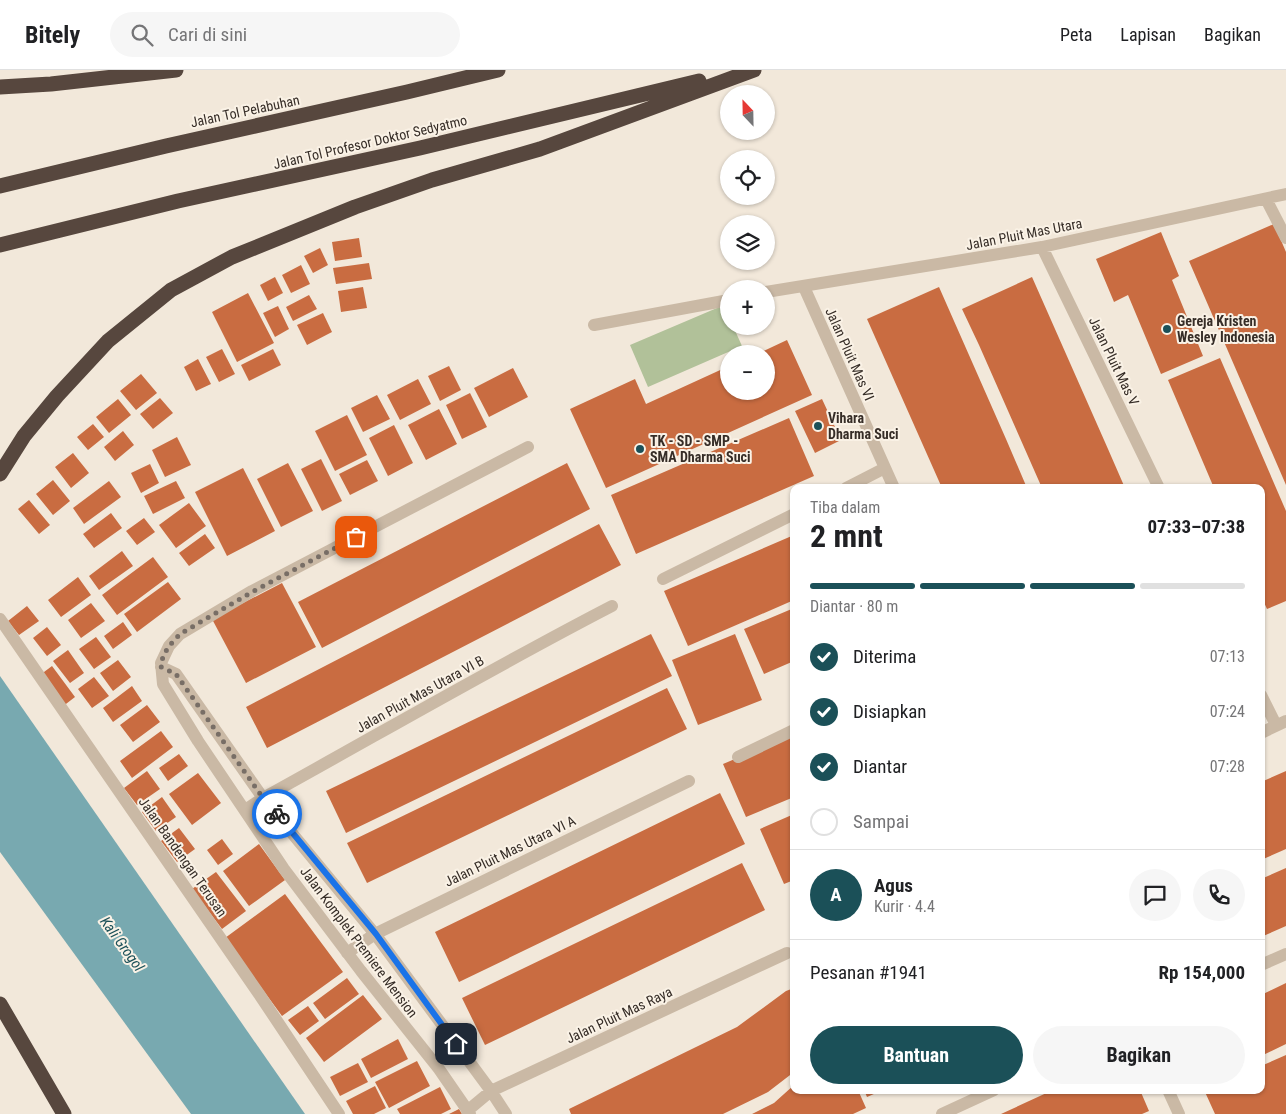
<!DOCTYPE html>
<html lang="id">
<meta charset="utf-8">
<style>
:root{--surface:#fff;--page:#f6f6f6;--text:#202124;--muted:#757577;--line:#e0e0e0;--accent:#1b5058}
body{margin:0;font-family:"Roboto Condensed",sans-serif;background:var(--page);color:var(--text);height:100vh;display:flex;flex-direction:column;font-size:19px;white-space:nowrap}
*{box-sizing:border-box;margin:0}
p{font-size:16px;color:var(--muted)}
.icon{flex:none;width:28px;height:28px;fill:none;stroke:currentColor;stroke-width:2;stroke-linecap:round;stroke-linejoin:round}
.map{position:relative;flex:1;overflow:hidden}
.details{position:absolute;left:790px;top:414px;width:475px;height:610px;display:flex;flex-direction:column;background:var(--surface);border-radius:10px;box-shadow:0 1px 4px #0004}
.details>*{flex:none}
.needle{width:32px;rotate:338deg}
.tools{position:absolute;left:720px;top:15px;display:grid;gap:10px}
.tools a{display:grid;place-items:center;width:55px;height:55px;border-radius:50%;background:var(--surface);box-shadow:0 1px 4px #0004;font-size:25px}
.pin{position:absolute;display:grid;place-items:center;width:42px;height:42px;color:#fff;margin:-21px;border-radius:10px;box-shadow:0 2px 8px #0006}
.courier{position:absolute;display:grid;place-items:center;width:50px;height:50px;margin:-25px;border:4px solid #1a73e8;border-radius:50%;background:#fff;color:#222;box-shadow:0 1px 6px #0007}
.head em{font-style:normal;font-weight:700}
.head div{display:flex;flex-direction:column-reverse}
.head{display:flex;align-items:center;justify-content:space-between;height:85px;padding:0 20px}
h1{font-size:32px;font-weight:700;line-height:38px}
.bar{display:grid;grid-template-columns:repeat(4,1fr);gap:8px 5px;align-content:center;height:60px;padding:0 20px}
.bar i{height:6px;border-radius:4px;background:var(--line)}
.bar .current{background:var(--accent)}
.bar p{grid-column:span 4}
.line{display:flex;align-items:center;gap:12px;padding:0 20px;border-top:1px solid var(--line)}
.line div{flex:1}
.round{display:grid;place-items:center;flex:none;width:52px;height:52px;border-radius:26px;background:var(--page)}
ol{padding:0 20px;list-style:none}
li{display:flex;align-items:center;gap:15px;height:55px}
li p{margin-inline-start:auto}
li .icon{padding:5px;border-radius:50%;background:var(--accent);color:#fff;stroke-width:4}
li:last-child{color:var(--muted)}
li i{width:28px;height:28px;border:2px solid var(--line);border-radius:50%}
.primary-button{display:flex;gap:10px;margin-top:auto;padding:10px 20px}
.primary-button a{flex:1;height:58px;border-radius:30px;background:var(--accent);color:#fff;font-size:20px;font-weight:700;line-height:58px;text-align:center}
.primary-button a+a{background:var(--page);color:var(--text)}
header{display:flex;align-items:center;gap:30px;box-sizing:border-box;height:70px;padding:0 25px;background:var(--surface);border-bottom:1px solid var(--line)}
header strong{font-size:24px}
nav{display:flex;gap:28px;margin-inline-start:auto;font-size:18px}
.search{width:350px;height:45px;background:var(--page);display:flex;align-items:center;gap:12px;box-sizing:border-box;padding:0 18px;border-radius:28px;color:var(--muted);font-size:19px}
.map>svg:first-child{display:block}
.green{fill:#b1c199}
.water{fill:#78a9b0}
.building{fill:#c96c41}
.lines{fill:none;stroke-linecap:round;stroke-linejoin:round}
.minor{stroke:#cab9a5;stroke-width:12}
.motorway{stroke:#57473e;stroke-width:15}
.done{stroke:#786e66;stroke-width:5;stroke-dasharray:0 9}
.route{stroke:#1a73e8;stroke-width:6}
.poi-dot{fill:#1b5058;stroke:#faf2e6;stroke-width:2}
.labels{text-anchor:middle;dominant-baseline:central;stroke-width:4;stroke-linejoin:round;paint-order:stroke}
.street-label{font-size:14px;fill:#362d27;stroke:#faf2e6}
.poi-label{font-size:14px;font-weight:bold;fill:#362d27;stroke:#faf2e6;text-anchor:start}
.water-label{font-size:15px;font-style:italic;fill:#1b5058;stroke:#faf2e6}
</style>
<header>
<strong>Bitely</strong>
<div class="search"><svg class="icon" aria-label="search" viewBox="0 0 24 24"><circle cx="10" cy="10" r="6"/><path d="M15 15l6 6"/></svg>Cari di sini</div>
<nav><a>Peta</a><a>Lapisan</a><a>Bagikan</a></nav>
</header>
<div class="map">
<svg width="1286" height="1044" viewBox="0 0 1286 1044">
<rect width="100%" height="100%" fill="#f2e8da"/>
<path class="green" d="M724 235 729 246V256H733L742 276 648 317 630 275Z"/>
<path class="water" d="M0 606 305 1044H191L0 782Z"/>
<path class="building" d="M1274 154 1286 182V415L1189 191Z
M1161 162 1179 206 1172 210 1203 286 1161 304 1128 225 1114 232 1096 189Z
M359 168 362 187 335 191 332 172Z
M320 178 328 195 313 203 304 186Z
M369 193 372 209 336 214 333 198Z
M301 195 310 214 291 223 282 205Z
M275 207 283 223 268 231 260 215Z
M1032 207 1108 379 1125 418H1042L979 275 962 239Z
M363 217 367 238 341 242 338 221Z
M939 217 1006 369 1027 418H942L867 249Z
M248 223 274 273 237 292 212 242Z
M309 225 317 239 293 251 286 237Z
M278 236 289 259 275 267 263 243Z
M323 243 332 262 307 275 297 255Z
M787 270 812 325 606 418 570 339 635 309 646 334 729 296V321H766V284H757Z
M222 279 235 304 219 312 206 287Z
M273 279 281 295 249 311 241 295Z
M1220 288 1286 441V531L1267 539 1261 526V418H1214L1168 310Z
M198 289 211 314 196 321 184 297Z
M449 296 461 320 440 331 428 306Z
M513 298 528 327 489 347 474 318Z
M141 304 157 323 136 340 120 321Z
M418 309 431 334 400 350 387 325Z
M470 323 487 357 462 369 446 335Z
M377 325 390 349 363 362 351 338Z
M160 328 173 343 153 359 140 344Z
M118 329 131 345 109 363 96 347Z
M822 329 841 370 815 383 795 341Z
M439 339 457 374 426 390 408 355Z
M347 345 367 385 335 401 315 361Z
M789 348 814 406 636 484 611 425Z
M93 354 104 367 88 380 77 367Z
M394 355 413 393 388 406 369 368Z
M123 361 134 375 115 391 104 377Z
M177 367 191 395 165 407 152 380Z
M73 383 89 403 71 418 55 397Z
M321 389 342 431 322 441 301 399Z
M367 390 378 411 350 425 339 404Z
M288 393 313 441 281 457 257 409Z
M567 393 590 439 322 578 298 532Z
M150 394 159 413 141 423 131 403Z
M243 398 275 461 227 486 195 422Z
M53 410 70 431 53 445 36 424Z
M109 411 121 427 84 454 73 438Z
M176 411 185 428 153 444 144 426Z
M29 430 50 455 39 464 18 439Z
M189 433 206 456 176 478 159 455Z
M111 443 122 458 94 478 83 464Z
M144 448 155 462 137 475 126 461Z
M599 454 621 495 267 678 246 637Z
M205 464 215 478 189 496 179 483Z
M794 465V530L688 576 664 521Z
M122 481 133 496 99 520 89 506Z
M153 487 168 507 117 545 102 525Z
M78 507 91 525 61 547 48 530Z
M168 512 181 529 137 562 124 544Z
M282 513 316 577 246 613 212 549Z
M91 533 105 551 81 568 68 550Z
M27 536 39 551 19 565 8 551Z
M794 538V591L764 604 744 559Z
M123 552 132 565 113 579 104 566Z
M47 557 61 575 47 586 33 568Z
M651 564 672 606 346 763 326 721Z
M735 564 762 630 698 655 672 590Z
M96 567 111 587 94 599 79 579Z
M68 580 84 603 70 613 53 591Z
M118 590 131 607 113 621 100 603Z
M52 596 75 627 62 637 40 605Z
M94 607 109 626 92 638 78 619Z
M132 616 142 631 113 652 103 638Z
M667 618 687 659 367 813 347 773Z
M147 635 160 652 133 672 120 655Z
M161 661 173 677 132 708 120 691Z
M794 664V727L746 747 723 694Z
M179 684 188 696 168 711 159 698Z
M147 701 160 719 137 735 124 718Z
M1286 701V779L1261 790V712Z
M198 703 221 733 192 755 169 724Z
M720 723 745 774 459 912 435 862Z
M162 727 176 747 156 761 142 742Z
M794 744V810L784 814 760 759Z
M179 758 195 779 177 792 161 771Z
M222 769 233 784 218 795 207 780Z
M259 774 285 810 249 836 223 801Z
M742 793 765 840 485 975 462 928Z
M1286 798V856L1261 867V809Z
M216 802 246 841 222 859 192 819Z
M285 824 343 902 282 946 225 868Z
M347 908 359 924 325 949 313 933Z
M1286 913V974L1261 986V925Z
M794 918V1002L768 1022 723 1044H571L569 1039 737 957 786 921Z
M363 925 382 949 324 992 306 968Z
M308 936 319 951 300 965 288 950Z
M398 969 408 989 371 1008 361 989Z
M1286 985V1044H1215L1205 1022 1208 1020H1261V996Z
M417 991 430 1016 389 1038 375 1012Z
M358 993 368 1012 340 1026 330 1007Z
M794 1015V1020H858L866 1038 853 1044H752L774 1033Z
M375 1016 386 1038 374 1044H353L346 1031Z
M440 1017 451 1039 441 1044H400L397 1039Z
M864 1020H883L867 1027Z
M1053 1020H1140L1149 1041 1142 1044H1001Z
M459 1039 462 1044H449Z"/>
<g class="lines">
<path class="minor" d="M1266 129 1286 168
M1042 177 1159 418
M804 217 894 418
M766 222 1042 177 1286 124
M594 255 729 230
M846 418 885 398
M663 509 794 444
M0 549 259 924 339 1044
M161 597 176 604 263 728 375 864 491 1021 506 1044
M1261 625 1276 655
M1261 663 1286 651
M738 687 794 660
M245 740 263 728C379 664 494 597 612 536
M347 883 375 864 689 711
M1261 895 1286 884
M1168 1020 1179 1044
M467 1041 491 1021 787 883
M470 1044 439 999 361 901 284 799 198 671 163 614 161 593 169 576 180 564 252 521 528 377
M942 1044 994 1020"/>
<path class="motorway" d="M0 17 51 14 176 0
M0 116 166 76 407 22 498 0
M0 175 178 131 420 78 699 11
M0 404 24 366 57 326 108 271 171 220 232 187 355 137 432 110 540 79 754 0
M0 934 64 1044"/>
</g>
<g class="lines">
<path class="done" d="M277 744 263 728 176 604 161 597 163 586 169 576 180 564 252 522 356 467"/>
<path class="route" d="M277 744 376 864 456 974"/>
</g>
<g class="poi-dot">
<circle cx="1167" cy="259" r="5"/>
<circle cx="818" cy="356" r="5"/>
<circle cx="640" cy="379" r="5"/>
</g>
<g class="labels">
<g class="street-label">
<text transform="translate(245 41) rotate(-12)">Jalan Tol Pelabuhan</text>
<text transform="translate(370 72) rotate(-13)">Jalan Tol Profesor Doktor Sedyatmo</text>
<text transform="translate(1024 164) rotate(-11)">Jalan Pluit Mas Utara</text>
<text transform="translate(850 284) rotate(66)">Jalan Pluit Mas VI</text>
<text transform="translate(1114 291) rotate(64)">Jalan Pluit Mas V</text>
<text transform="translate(420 624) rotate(-29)">Jalan Pluit Mas Utara VI B</text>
<text transform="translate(510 781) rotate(-26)">Jalan Pluit Mas Utara VI A</text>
<text transform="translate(183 787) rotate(55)">Jalan Bandengan Terusan</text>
<text transform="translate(359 872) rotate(53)">Jalan Komplek Premiere Mension</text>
<text transform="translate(619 945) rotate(-25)">Jalan Pluit Mas Raya</text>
</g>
<g class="poi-label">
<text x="1177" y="251">Gereja Kristen<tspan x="1177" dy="16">Wesley Indonesia</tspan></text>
<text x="828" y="348">Vihara<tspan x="828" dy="16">Dharma Suci</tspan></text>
<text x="650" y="371">TK - SD - SMP -<tspan x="650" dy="16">SMA Dharma Suci</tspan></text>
</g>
<g class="water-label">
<text transform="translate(122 874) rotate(54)">Kali Grogol</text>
</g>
</g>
</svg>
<div class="tools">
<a><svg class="needle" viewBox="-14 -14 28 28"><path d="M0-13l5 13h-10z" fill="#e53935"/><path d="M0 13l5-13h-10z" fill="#757577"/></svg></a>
<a><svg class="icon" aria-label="locate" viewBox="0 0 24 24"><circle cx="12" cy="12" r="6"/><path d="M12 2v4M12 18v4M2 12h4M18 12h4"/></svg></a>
<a><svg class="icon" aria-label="layers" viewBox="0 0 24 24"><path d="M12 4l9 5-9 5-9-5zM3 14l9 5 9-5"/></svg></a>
<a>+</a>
<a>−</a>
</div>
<div class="pin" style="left:356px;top:467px;background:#ea580c"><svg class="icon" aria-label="bag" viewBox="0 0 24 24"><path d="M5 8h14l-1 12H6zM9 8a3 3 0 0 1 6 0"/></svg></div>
<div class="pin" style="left:456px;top:974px;background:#1f2937"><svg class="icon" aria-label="home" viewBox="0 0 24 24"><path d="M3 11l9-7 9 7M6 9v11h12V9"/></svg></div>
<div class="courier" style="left:277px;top:744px"><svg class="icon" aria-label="bike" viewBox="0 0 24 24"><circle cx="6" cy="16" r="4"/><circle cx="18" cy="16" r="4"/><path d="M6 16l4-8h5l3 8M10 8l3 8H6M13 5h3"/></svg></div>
<section class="details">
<div class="head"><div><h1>2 mnt</h1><p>Tiba dalam</p></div><em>07:33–07:38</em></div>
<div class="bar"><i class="current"></i><i class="current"></i><i class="current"></i><i></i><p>Diantar · 80 m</p></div>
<ol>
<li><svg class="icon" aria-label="check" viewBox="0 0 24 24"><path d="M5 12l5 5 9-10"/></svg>Diterima<p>07:13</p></li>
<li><svg class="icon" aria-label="check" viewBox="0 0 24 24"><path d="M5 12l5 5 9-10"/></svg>Disiapkan<p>07:24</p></li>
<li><svg class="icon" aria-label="check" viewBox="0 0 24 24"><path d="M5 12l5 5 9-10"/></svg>Diantar<p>07:28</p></li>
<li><i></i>Sampai</li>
</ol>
<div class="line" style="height:90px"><b class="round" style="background:var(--accent);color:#fff">A</b><div><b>Agus</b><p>Kurir · 4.4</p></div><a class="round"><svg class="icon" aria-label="chat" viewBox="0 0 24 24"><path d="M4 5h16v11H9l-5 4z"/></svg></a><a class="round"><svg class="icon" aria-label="phone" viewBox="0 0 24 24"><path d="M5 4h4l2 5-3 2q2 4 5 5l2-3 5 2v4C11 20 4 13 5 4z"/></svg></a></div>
<div class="line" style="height:65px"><div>Pesanan #1941</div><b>Rp 154,000</b></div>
<div class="primary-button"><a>Bantuan</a><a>Bagikan</a></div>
</section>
</div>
